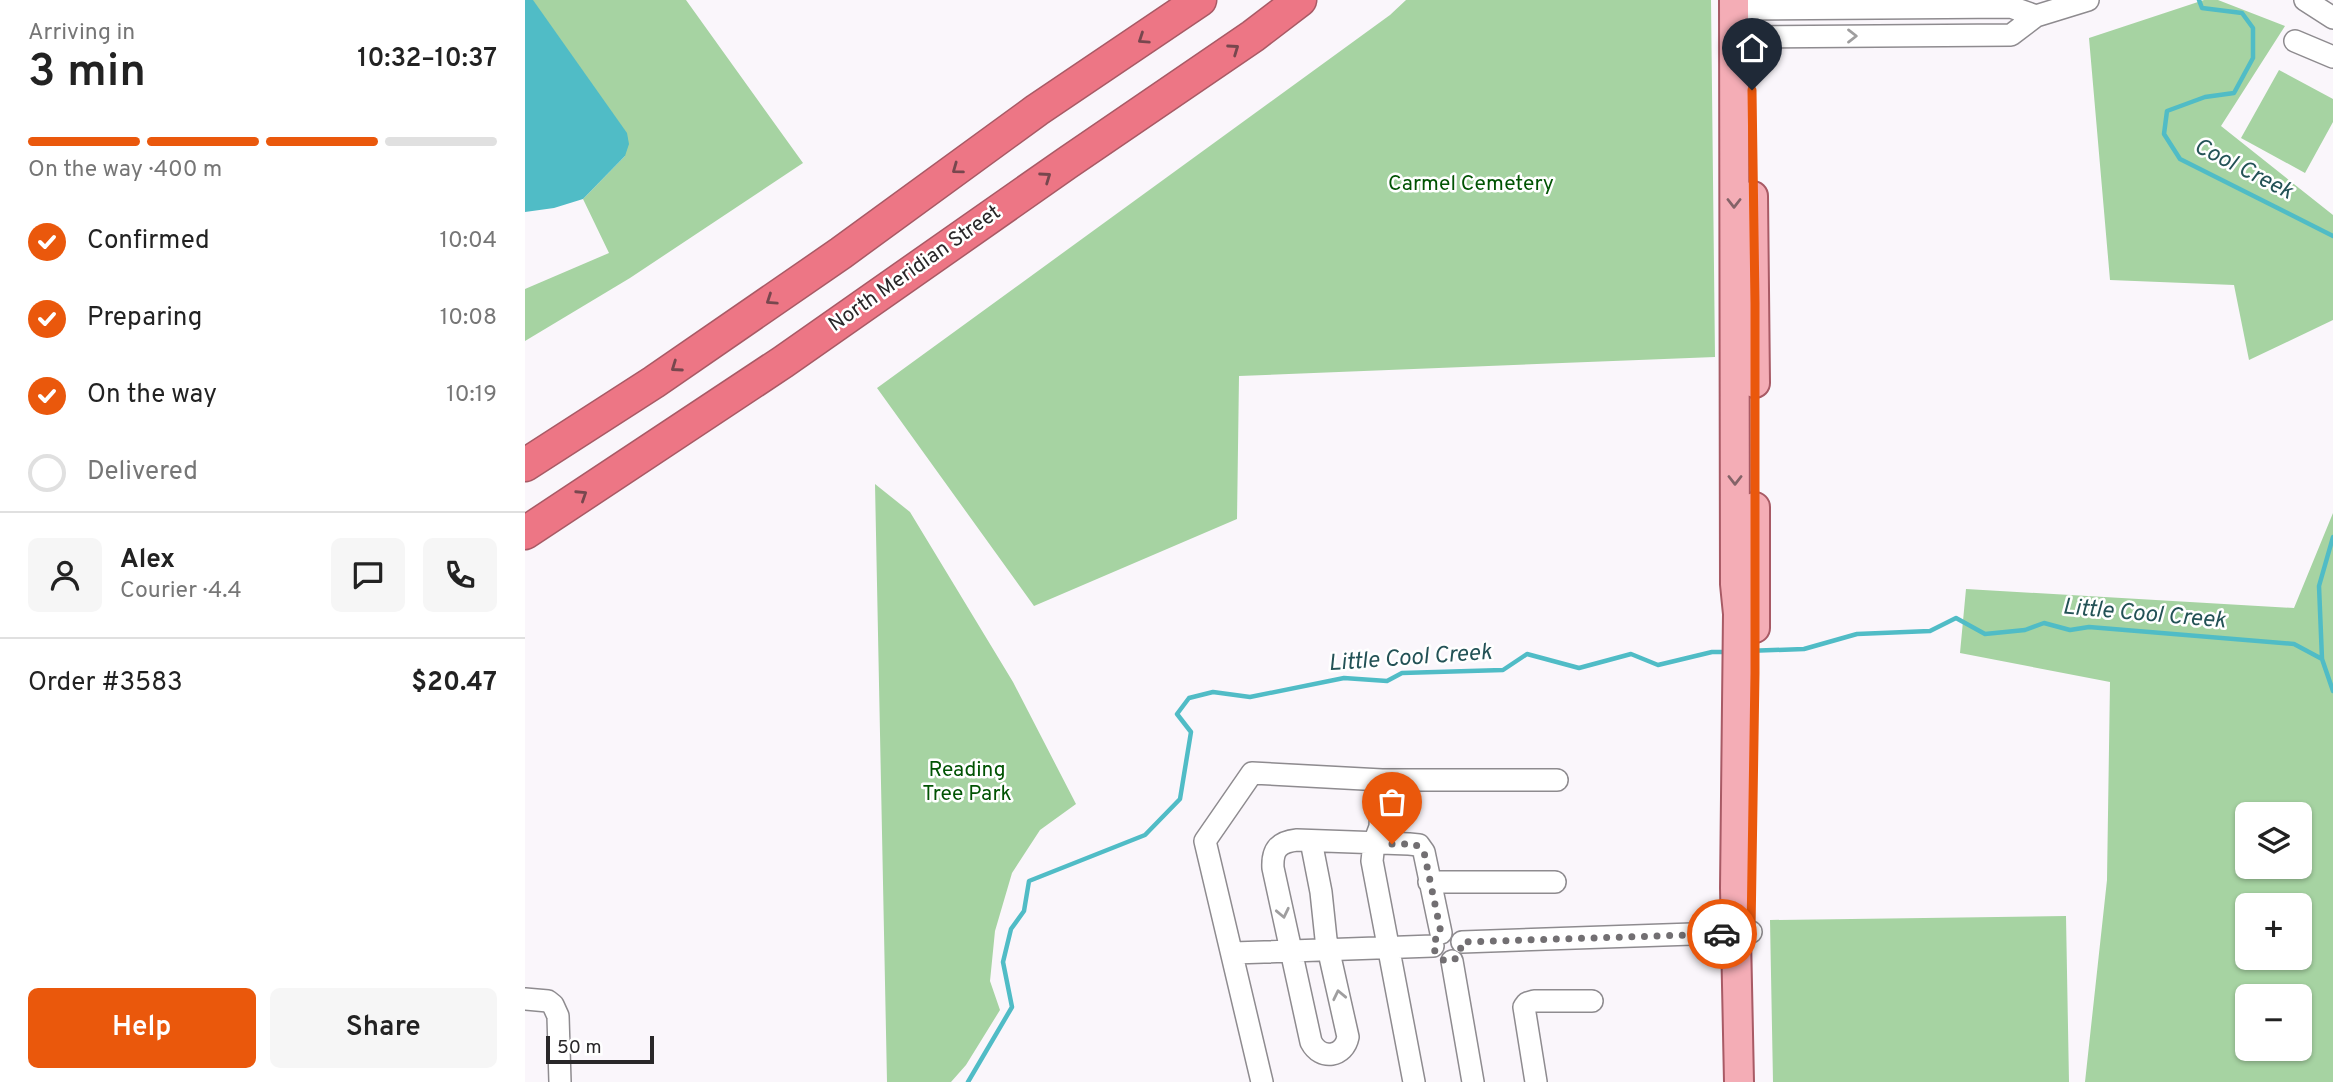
<!DOCTYPE html>
<meta charset="utf-8">
<style>
:root{--surface:#fff;--page:#f6f6f6;--text:#222;--muted:#767676;--line:#e0e0e0;--accent:#ea580c}
body{margin:0;font-family:Overpass,sans-serif;background:var(--page);color:var(--text);height:100vh;display:flex;flex-direction:column;font-size:26px;white-space:nowrap}
*{box-sizing:border-box;margin:0}
p{font-size:23px;color:var(--muted)}
.icon{flex:none;width:38px;height:38px;fill:none;stroke:currentColor;stroke-width:2;stroke-linecap:round;stroke-linejoin:round}
.map{position:relative;flex:1;overflow:hidden}
.details{display:flex;flex-direction:column;background:var(--surface);width:525px}
.details>*{flex:none}
.fabs{position:absolute;left:1710px;top:802px;display:grid;gap:14px}
.fabs a{display:grid;place-items:center;width:77px;height:77px;border-radius:10px;background:var(--surface);box-shadow:0 2px 5px #0004;font-size:35px}
.scale{position:absolute;left:21px;bottom:18px;width:108px;box-sizing:border-box;padding-left:7px;border:4px solid #292729;border-top:0;font-size:19px;line-height:24px;white-space:nowrap;color:#292729;-webkit-text-stroke:5px #fff;paint-order:stroke}
.pin{position:absolute;display:grid;place-items:center;width:60px;height:60px;color:#fff;margin:-72px -30px;border-radius:50% 50% 50% 0;rotate:-45deg;box-shadow:0 0 7px #0007}
.pin .icon{rotate:45deg}
.courier{position:absolute;display:grid;place-items:center;width:70px;height:70px;margin:-35px;border:5px solid #ea580c;border-radius:50%;background:#fff;color:#222;box-shadow:0 2px 9px #0007}
.head em{font-style:normal;font-weight:600}
.head div{display:flex;flex-direction:column-reverse}
.head{display:flex;align-items:center;justify-content:space-between;height:119px;padding:0 28px}
h1{font-size:46px;font-weight:600;line-height:52px}
.bar{display:grid;grid-template-columns:repeat(4,1fr);gap:10px 7px;align-content:center;height:84px;padding:0 28px}
.bar i{height:9px;border-radius:5px;background:var(--line)}
.bar .active{background:var(--accent)}
.bar p{grid-column:span 4}
.line{display:flex;align-items:center;gap:18px;padding:0 28px;border-top:2px solid var(--line)}
.line div{flex:1}
.round{display:grid;place-items:center;flex:none;width:74px;height:74px;border-radius:10px;background:var(--page)}
ol{padding:0 28px;list-style:none}
li{display:flex;align-items:center;gap:21px;height:77px}
li p{margin-inline-start:auto}
li .icon{padding:7px;border-radius:50%;background:var(--accent);color:#fff;stroke-width:4}
li:last-child{color:var(--muted)}
li i{width:38px;height:38px;border:4px solid var(--line);border-radius:50%}
.cta{display:flex;gap:14px;margin-top:auto;padding:14px 28px}
.cta a{flex:1;height:80px;border-radius:10px;background:var(--accent);color:#fff;font-size:28px;font-weight:600;line-height:80px;text-align:center}
.cta a+a{background:var(--page);color:var(--text)}
main{display:flex;flex:1;min-height:0}
.map>svg:first-child{display:block}
.green{fill:#a6d3a2;fill-rule:evenodd}
.water{fill:#50bcc6}
.lines{fill:none;stroke-linecap:round;stroke-linejoin:round}
.stream{stroke:#50bcc6;stroke-width:4.5}
.minor-casing{stroke:#8e8b8f;stroke-width:24}
.major-casing{stroke:#a85a65;stroke-width:32}
.highway-casing{stroke:#a85a65;stroke-width:35}
.minor{stroke:#fff;stroke-width:21}
.major{stroke:#f4adb6;stroke-width:28}
.highway{stroke:#ed7685;stroke-width:32}
.oneway{stroke:#9f9e9f}
.oneway2{stroke:#77474e}
.oneway3{stroke:#846368}
.done{stroke:#726f72;stroke-width:7;stroke-dasharray:0 12.6}
.route{stroke:#ea580c;stroke-width:9}
.labels{text-anchor:middle;dominant-baseline:central;stroke-width:5;stroke-linejoin:round;paint-order:stroke}
.park-label{font-size:21px;fill:#015303;stroke:#fff}
.street-label{font-size:21px;fill:#292729;stroke:#fff}
.water-label{font-size:23px;font-style:italic;fill:#235256;stroke:#fff}
</style>
<main>
<section class="details">
<div class="head"><div><h1>3 min</h1><p>Arriving in</p></div><em>10:32–10:37</em></div>
<div class="bar"><i class="active"></i><i class="active"></i><i class="active"></i><i></i><p>On the way · 400 m</p></div>
<ol>
<li><svg class="icon" aria-label="check" viewBox="0 0 24 24"><path d="M5 12l5 5 9-10"/></svg>Confirmed<p>10:04</p></li>
<li><svg class="icon" aria-label="check" viewBox="0 0 24 24"><path d="M5 12l5 5 9-10"/></svg>Preparing<p>10:08</p></li>
<li><svg class="icon" aria-label="check" viewBox="0 0 24 24"><path d="M5 12l5 5 9-10"/></svg>On the way<p>10:19</p></li>
<li><i></i>Delivered</li>
</ol>
<div class="line" style="height:126px"><a class="round"><svg class="icon" aria-label="person" viewBox="0 0 24 24"><circle cx="12" cy="8" r="4"/><path d="M4 21q1-7 8-7t8 7"/></svg></a><div><b>Alex</b><p>Courier · 4.4</p></div><a class="round"><svg class="icon" aria-label="chat" viewBox="0 0 24 24"><path d="M4 5h16v11H9l-5 4z"/></svg></a><a class="round"><svg class="icon" aria-label="phone" viewBox="0 0 24 24"><path d="M5 4h4l2 5-3 2q2 4 5 5l2-3 5 2v4C11 20 4 13 5 4z"/></svg></a></div>
<div class="line" style="height:91px"><div>Order #3583</div><b>$20.47</b></div>
<div class="cta"><a>Help</a><a>Share</a></div>
</section>
<div class="map">
<svg width="1808" height="1082" viewBox="0 0 1808 1082">
<rect width="100%" height="100%" fill="#faf6fb"/>
<path class="green" d="M6 0H161L278 163 105 278 0 341V289L84 253 58 199 100 156Z
M881 0H1186L1190 357 714 376 712 519 509 606 352 388 865 15Z
M1679 0H1693L1760 26 1696 126 1808 215V320L1724 360 1709 285 1585 280 1564 38Z
M1754 70 1808 99V122L1780 173 1716 138Z
M350 484 385 512 488 682 551 804 515 830 487 873 470 931 465 981 475 1010 441 1065 426 1082H362Z
M1808 513V1082H1560L1582 880 1585 682 1435 653 1441 589 1769 608ZM1722 814H1774V866H1722ZM1722 905H1774V957H1722ZM1722 996H1774V1048H1722Z
M1541 916 1544 1082H1248L1245 920Z"/>
<path class="water" d="M0 0H8L102 133 104 144 100 156 58 199 29 208 0 212Z"/>
<g class="lines">
<path class="stream" d="M1674 0 1677 8 1717 13 1728 28V58L1709 93 1680 97 1642 111 1639 134 1655 159 1808 236
M1808 537 1794 586 1797 659 1808 691
M1221 651 1279 649 1332 634 1405 631 1431 618 1460 634 1500 630 1519 623 1545 630 1564 627 1769 644 1797 659
M443 1082 487 1007 478 962 486 929 499 911 504 881 620 835 655 799 666 732 652 714 664 698 688 692 725 697 819 678 862 681 877 673 978 670 1002 654 1054 668 1106 654 1133 665 1187 652H1202"/>
<defs>
<path id="minor" d="M1780 0 1808 18
M1209 9 1486 7 1511 16
M1210 37 1486 35 1511 16 1563 0
M1770 41 1808 57
M857 780 855 827 849 843 847 861 889 1082
M786 841 796 892 801 939 823 1037C819 1057 796 1061 786 1042L748 868C747 850 753 842 772 840L884 844 894 845 899 852 916 933
M904 882H1030
M937 942 1226 932
M708 953 908 946
M927 961 948 1082
M0 999 23 1001 28 1005 33 1016 35 1082
M737 1082 680 841 727 773 857 780H1032
M1011 1082 999 1007 1002 1003 1009 1001H1067"/>
<path id="major" d="M1209 0 1210 584 1213 614 1210 888 1214 1082
M1228 196 1230 383
M1230 507V628"/>
<path id="highway" d="M0 465 129 382 316 253 512 110 675 0
M0 533 258 362 542 163 728 36 775 0"/>
</defs>
<use href="#minor" class="minor-casing"/>
<use href="#major" class="major-casing"/>
<use href="#highway" class="highway-casing"/>
<use href="#minor" class="minor"/>
<use href="#major" class="major"/>
<use href="#highway" class="highway"/>
</g>
<defs><path id="oneway-chevron" d="M-2-3.5L2.5 0L-2 3.5" fill="none" stroke-width="1.6" stroke-linecap="round" stroke-linejoin="round" transform="scale(1.75)"/></defs>
<g class="oneway">
<use href="#oneway-chevron" transform="translate(1327 36)"/>
<use href="#oneway-chevron" transform="translate(758 913) rotate(78)"/>
<use href="#oneway-chevron" transform="translate(814 995) rotate(-102)"/>
</g>
<g class="oneway2">
<use href="#oneway-chevron" transform="translate(618 39) rotate(146)"/>
<use href="#oneway-chevron" transform="translate(709 49) rotate(-35)"/>
<use href="#oneway-chevron" transform="translate(432 169) rotate(144)"/>
<use href="#oneway-chevron" transform="translate(521 177) rotate(-35)"/>
<use href="#oneway-chevron" transform="translate(246 300) rotate(146)"/>
<use href="#oneway-chevron" transform="translate(151 367) rotate(145)"/>
<use href="#oneway-chevron" transform="translate(57 495) rotate(-33)"/>
</g>
<g class="oneway3">
<use href="#oneway-chevron" transform="translate(1209 203) rotate(90)"/>
<use href="#oneway-chevron" transform="translate(1210 480) rotate(90)"/>
</g>
<g class="lines">
<path class="done" d="M867 844H890L899 852 916 933 909 941V950L918 960 927 961 934 956 937 942 1197 934"/>
<path class="route" d="M1197 934 1226 932 1230 673V304L1227 90"/>
</g>
<g class="labels">
<g class="park-label">
<text x="946" y="184">Carmel Cemetery</text>
<text x="442" y="770">Reading<tspan x="442" dy="24">Tree Park</tspan></text>
</g>
<g class="street-label">
<text transform="translate(390 269) rotate(-35)">North Meridian Street</text>
</g>
<g class="water-label">
<text transform="translate(1718 170) rotate(27)">Cool Creek</text>
<text transform="translate(1619 615) rotate(5)">Little Cool Creek</text>
<text transform="translate(885 659) rotate(-4)">Little Cool Creek</text>
</g>
</g>
</svg>
<div class="fabs">
<a><svg class="icon" aria-label="layers" viewBox="0 0 24 24"><path d="M12 4l9 5-9 5-9-5zM3 14l9 5 9-5"/></svg></a>
<a>+</a>
<a>−</a>
</div>
<div class="scale">50 m</div>
<div class="pin" style="left:867px;top:844px;background:#ea580c"><svg class="icon" aria-label="bag" viewBox="0 0 24 24"><path d="M5 8h14l-1 12H6zM9 8a3 3 0 0 1 6 0"/></svg></div>
<div class="pin" style="left:1227px;top:90px;background:#1f2937"><svg class="icon" aria-label="home" viewBox="0 0 24 24"><path d="M3 11l9-7 9 7M6 9v11h12V9"/></svg></div>
<div class="courier" style="left:1197px;top:934px"><svg class="icon" aria-label="car" viewBox="0 0 24 24"><path d="M5 17H2v-5l4-1 3-4h7l3 4 3 1v5h-3M9 17h6M6 11h13"/><circle cx="7" cy="17" r="2"/><circle cx="17" cy="17" r="2"/></svg></div>
</div>
</main>
